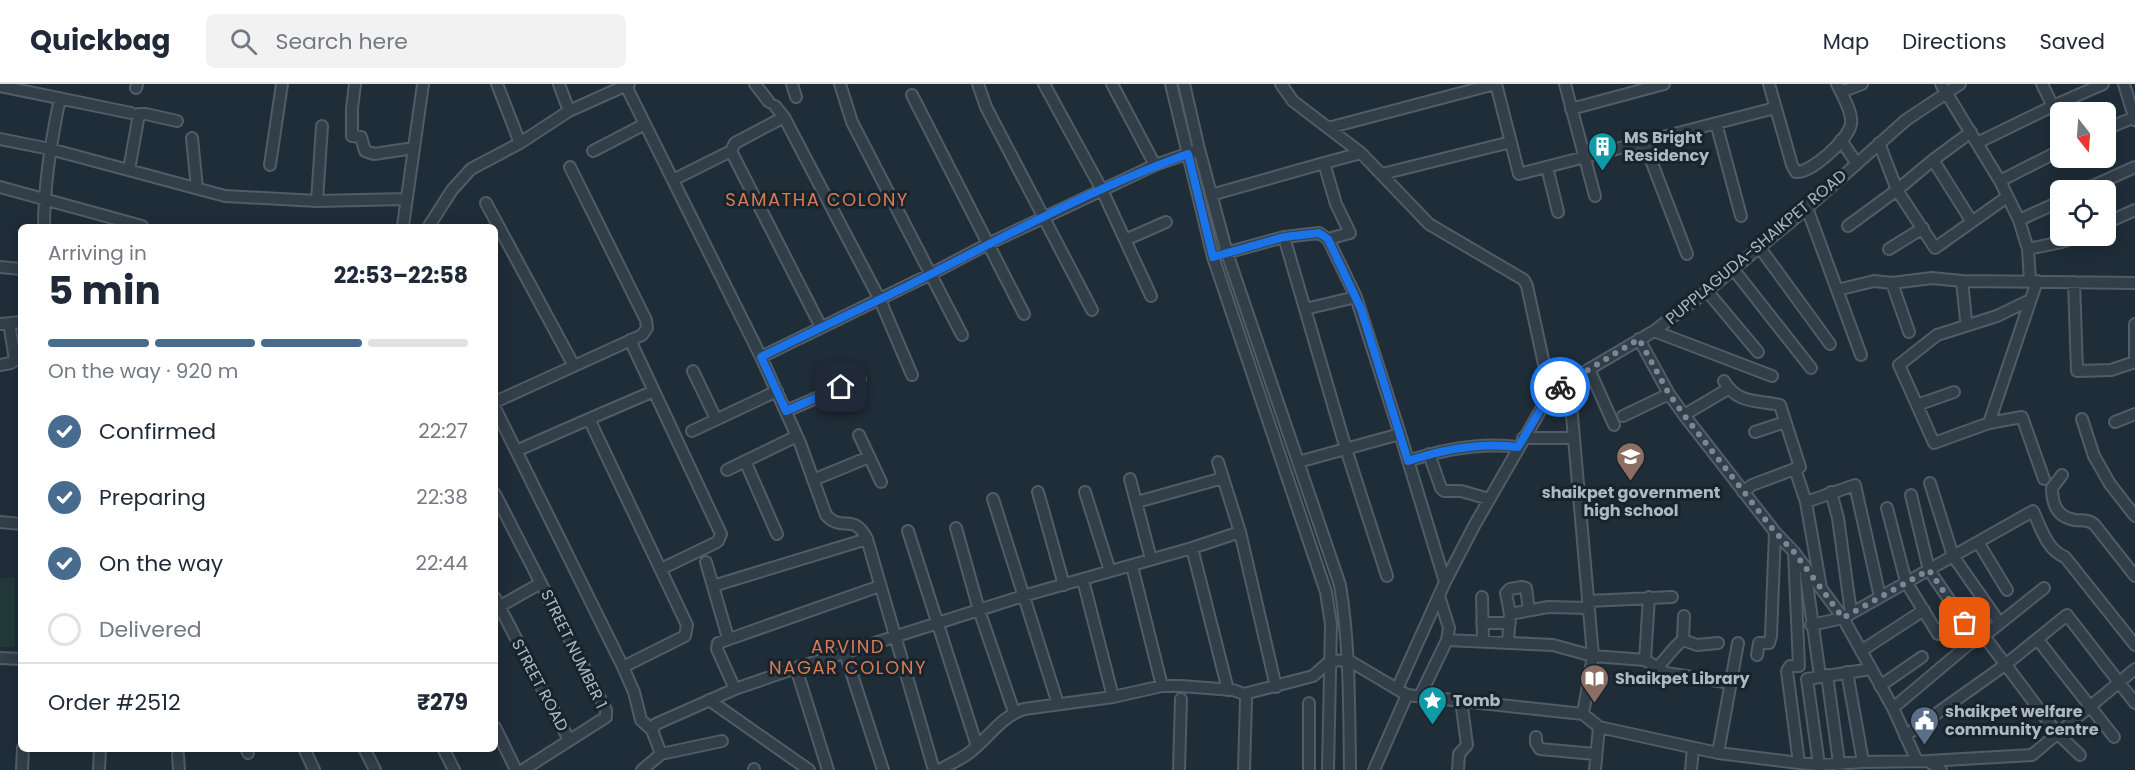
<!DOCTYPE html>
<meta charset="utf-8">
<style>
:root{--surface:#fff;--page:#f2f2f3;--text:#1f2937;--muted:#747a83;--line:#e0e1e3;--accent:#486c90}
body{margin:0;font-family:Poppins,sans-serif;background:var(--page);color:var(--text);height:100vh;display:flex;flex-direction:column;font-size:22px;white-space:nowrap}
*{box-sizing:border-box;margin:0}
p{font-size:20px;color:var(--muted)}
.icon{flex:none;width:33px;height:33px;fill:none;stroke:currentColor;stroke-width:2;stroke-linecap:round;stroke-linejoin:round}
.map{position:relative;flex:1;overflow:hidden}
.drawer{position:absolute;left:18px;top:140px;width:480px;height:528px;display:flex;flex-direction:column;background:var(--surface);border-radius:9px;box-shadow:0 3px 15px #0003}
.drawer>*{flex:none}
.needle{width:39px;rotate:163deg}
.fabs{position:absolute;left:2050px;top:18px;display:grid;gap:12px}
.fabs a{display:grid;place-items:center;width:66px;height:66px;border-radius:9px;background:var(--surface);box-shadow:0 3px 15px #0003;font-size:30px}
.pin{position:absolute;display:grid;place-items:center;width:51px;height:51px;color:#fff;margin:-26px;border-radius:12px;box-shadow:0 3px 9px #0006}
.courier{position:absolute;display:grid;place-items:center;width:60px;height:60px;margin:-30px;border:4px solid #1a73e8;border-radius:50%;background:#fff;color:#222;box-shadow:0 2px 8px #0007}
.summary em{font-style:normal;font-weight:700}
.summary div{display:flex;flex-direction:column-reverse}
.summary{display:flex;align-items:center;justify-content:space-between;height:102px;padding:0 30px}
h1{font-size:39px;font-weight:700;line-height:45px}
.bar{display:grid;grid-template-columns:repeat(4,1fr);gap:9px 6px;align-content:center;height:72px;padding:0 30px}
.bar i{height:8px;border-radius:4px;background:var(--line)}
.bar .on{background:var(--accent)}
.bar p{grid-column:span 4}
.line{display:flex;align-items:center;gap:15px;padding:0 30px;border-top:2px solid var(--line)}
.line div{flex:1}
ol{padding:0 30px;list-style:none}
li{display:flex;align-items:center;gap:18px;height:66px}
li p{margin-inline-start:auto}
li .icon{padding:6px;border-radius:50%;background:var(--accent);color:#fff;stroke-width:4}
li:last-child{color:var(--muted)}
li i{width:33px;height:33px;border:3px solid var(--line);border-radius:50%}
header{display:flex;align-items:center;gap:36px;box-sizing:border-box;height:84px;padding:0 30px;background:var(--surface);border-bottom:2px solid var(--line)}
header strong{font-size:28px}
nav{display:flex;gap:33px;margin-inline-start:auto;font-size:21px}
.search{width:420px;height:54px;background:var(--page);display:flex;align-items:center;gap:15px;box-sizing:border-box;padding:0 21px;border-radius:9px;color:var(--muted);font-size:22px}
.map>svg:first-child{display:block}
.green{fill:#213938}
.lines{fill:none;stroke-linecap:round;stroke-linejoin:round}
.minor-casing{stroke:#505c66;stroke-width:14}
.minor{stroke:#323e48;stroke-width:10}
.done{stroke:#7b8894;stroke-width:6;stroke-dasharray:0 10.8}
.route{stroke:#1a73e8;stroke-width:8}
.labels{text-anchor:middle;dominant-baseline:central;stroke-width:6;stroke-linejoin:round;paint-order:stroke}
.poi-label{font-size:16px;font-weight:bold;fill:#acb9c5;stroke:#18232c;text-anchor:start}
.street-label{font-size:16px;fill:#acb9c5;stroke:#18232c}
.neighbourhood-label{font-size:18px;letter-spacing:1.5px;fill:#d77b55;stroke:#18232c}
</style>
<header>
<strong>Quickbag</strong>
<div class="search"><svg class="icon" aria-label="search" viewBox="0 0 24 24"><circle cx="10" cy="10" r="6"/><path d="M15 15l6 6"/></svg>Search here</div>
<nav><a>Map</a><a>Directions</a><a>Saved</a></nav>
</header>
<div class="map">
<svg width="2135" height="686" viewBox="0 0 2135 686">
<rect width="100%" height="100%" fill="#1f2d38"/>
<path class="green" d="M15 493V563H0V494Z"/>
<g class="lines">
<defs>
<path id="minor" d="M355 0 352 24V52L361 53 365 67 374 70 414 64
M497 0 520 59
M559 0 569 27
M755 0 769 18
M792 0 796 13
M840 0 852 38 962 251
M978 0 986 23 1092 226
M1044 0 1102 106 1151 212
M1112 0 1155 81
M1171 0 1213 173 1326 508 1331 540 1328 686
M1184 0 1199 65 1227 169 1340 501C1350 562 1349 624 1350 686
M1281 0 1293 17 1361 69 1429 140 1524 196 1527 202 1547 294
M1496 0 1519 90 1775 24
M1565 0 1595 112
M1769 0 1792 81 1796 88C1811 89 1848 56 1851 40 1853 28 1842 11 1837 0
M1941 0 2000 97 2019 136 2028 165 2030 197
M2042 0 2061 39
M2124 0 2135 36
M0 2 131 29
M626 2 761 273 800 359 826 431C842 449 854 428 867 455L934 686
M136 4 137 0
M1841 8 1862 0
M912 11 1024 230
M775 22 784 33 880 216 912 291
M1571 25 1664 0
M1716 39 1741 132
M1328 44 1495 0
M2106 45 2135 33
M192 54 197 104
M0 55 50 65 225 112 317 117 407 115
M1841 56 1857 80
M1644 58 1687 170
M1879 59 1897 106 1933 76 1971 48
M1977 59 2053 22 2103 0
M593 67 645 40
M731 67 821 243
M1933 76 1972 138
M270 81 282 0
M1547 83 1558 128
M129 86 139 30H146L177 37
M1382 90 1511 58
M673 96 731 67 735 59 784 33
M2000 97 2061 66
M0 103 142 142
M2084 106 2135 83
M1211 111 1324 79
M317 117 322 42
M486 119 574 282
M1807 124 1861 271
M2019 136 2061 117
M2106 139 2135 126
M44 142C44 99 51 57 60 14
M403 142 423 0
M429 142 452 106 471 85 520 59 569 27 629 0
M1848 142 1897 106 1935 164 2007 113
M1284 153 1346 365 1387 492
M1328 155 1350 149 1336 120 1324 79 1361 69
M1125 156 1166 138
M1760 164 1830 260
M1889 165 1923 144
M2028 165 2062 158 2079 152
M1222 170 1284 153 1319 149 1328 155 1356 213 1305 225
M0 183 21 185
M1734 186 1811 284
M1962 197 1966 236
M2074 198 2077 287 2111 286 2135 278
M1892 199 1909 248
M1837 206 1874 197 1892 199 1932 194 1962 197 2135 199
M1707 207 1758 268
M2030 216 1997 232 1937 251 1899 281 1934 359 1989 339 2022 333 2044 395
M0 240 21 238
M1654 247 1772 292
M1639 255 1669 310 1684 331 1775 448 1794 468 1843 534 1893 624 1917 677
M630 256 721 450 718 457 715 459 661 485
M761 273 931 190 988 160 1155 81 1195 67
M2135 278V240
M0 281 11 279 15 276 9 239
M1589 285 1614 341
M693 287 716 335
M1569 297 1593 572 1583 630
M1724 297C1737 320 1757 316 1780 321L1800 383 1752 401 1743 408
M495 318 642 251 647 244 646 236 570 83
M1917 321 1954 308
M495 324 623 583 634 608 641 636 652 646
M786 327 860 295
M1684 331 1728 305
M1623 332 1669 310
M2082 335 2094 372 2110 400 2135 432
M2115 338 2135 330
M1989 339 2037 197
M692 347 777 307
M1755 348 1785 338
M1400 350 1445 498
M859 351 881 398
M1523 354H1574
M516 367 589 335
M1429 370 1441 404 1444 407H1461L1489 415
M745 377 777 450
M1408 377C1444 365 1480 358 1518 363
M1218 378 1240 448 1276 603
M1298 378 1400 350 1356 213
M1795 385 1806 418 1821 504
M727 386 797 352
M2062 391 2052 404C2052 420 2057 433 2075 436 2083 437 2087 435 2094 440L2135 492
M1130 395 1151 475
M813 396 869 373
M1930 399 1953 472 2000 539
M1038 408 1064 501
M1085 408 1110 487
M1831 408 1838 434 1851 529
M495 410 606 626V633L523 686
M1911 411 1929 486 1965 539
M993 415 1058 620
M1137 418 1223 394
M1806 418 1855 401 1880 513
M1887 424 1906 498 1938 550
M0 438 21 440
M956 444 979 526 1014 628
M908 447 977 662
M1978 458 2007 506
M1192 464 1228 606
M1794 468 1799 582H1790L1787 587 1799 679
M706 478 728 554
M1132 482 1162 602
M1805 485 1820 592
M1083 496 1113 613
M713 502 867 455
M1482 513 1483 557
M495 514 569 656
M1589 517 1672 513
M495 525 541 499
M1510 530 1506 509 1510 505 1522 503 1526 504 1529 526
M1482 539H1510
M1811 541 1843 534 2033 427C2041 444 2047 466 2065 473L2135 561
M1984 552 2057 649 2080 671
M1447 556 1553 561 1593 572 1645 576 1666 589 1731 599
M1683 556 1697 561 1718 559
M1683 556 1684 532
M2038 556 2114 653
M1508 558 1510 530 1548 523 1589 524
M1861 567 1924 526
M845 569 883 686
M1757 571 1759 559H1769L1771 552 1775 448
M0 574 21 575
M1348 576 1407 611 1583 630 1599 643 1718 669 1799 679 1819 681 1863 678 1928 677 1941 686
M1645 576 1649 513
M623 583 685 552 687 541 589 335 654 307
M1657 583C1667 575 1672 564 1683 556
M796 584 828 686
M1847 588 1863 678
M1827 591 1840 686
M1880 602 1922 573
M735 605 717 565 718 559 880 502
M1397 605 1445 498 1474 442 1547 315 1569 297 1654 247 1707 207 1807 124 1906 36 1960 0
M1420 612 1447 556 1449 544 1439 512
M709 616 809 686
M1893 624 1969 560 1984 552 2044 504
M495 643 516 686
M1905 652 2005 581 2067 531 2135 619
M1536 653V659L1540 665 1595 670
M246 664 248 669
M304 664 314 686
M364 664 375 686
M443 664 454 686
M1718 669 1738 559
M661 670 652 646 656 640 735 605 796 584 1023 512 1192 464 1240 448
M178 671 179 686
M1928 677 2032 671 2135 585
M1819 681 1807 595 1871 585
M754 685V686
M22 686 23 664
M99 686 100 664
M642 686 661 670 722 657
M940 686C949 680 960 676 969 669 989 654 1000 633 1024 625L1113 613 1162 602H1181L1233 606 1244 610 1313 592 1330 577 1348 576
M1179 686 1181 615
M1244 686 1246 616
M1309 686V619
M1374 686 1407 611
M1458 686 1459 670 1467 661 1461 616
M1595 686 1599 643
M1691 686 1693 664"/>
</defs>
<use href="#minor" class="minor-casing"/>
<use href="#minor" class="minor"/>
</g>
<g class="lines">
<path class="done" d="M1560 303 1639 255 1669 310 1684 331 1775 448 1794 468 1843 534 1929 486 1965 539"/>
<path class="route" d="M841 303 786 327 761 273C818 244 877 218 933 189 1015 147 1101 101 1188 70L1213 173 1284 153 1319 149 1328 155 1361 225 1408 377C1444 365 1480 358 1518 363L1547 315 1560 303"/>
</g>
<defs>
<symbol id="building-pin" viewBox="-11 -11 22 30"><path d="M0 17L-7.5 6A9.5 9.5 0 1 1 7.5 6Z" fill="#0f9aa8" stroke="#18232c"/><path d="M-4-6H4V6H1V3H-1V6H-4ZM-2.5-4.3h1.7v1.8h-1.7ZM.8-4.3h1.7v1.8H.8ZM-2.5-1h1.7V.8h-1.7ZM.8-1h1.7V.8H.8Z" fill="#fff"/></symbol>
<symbol id="school-pin" viewBox="-11 -11 22 30"><path d="M0 17L-7.5 6A9.5 9.5 0 1 1 7.5 6Z" fill="#8d6e63" stroke="#18232c"/><path d="M0-5L7-2L0 1L-7-2ZM-4 1L0 2.5L4 1V4Q0 6-4 4Z" fill="#fff"/></symbol>
<symbol id="library-pin" viewBox="-11 -11 22 30"><path d="M0 17L-7.5 6A9.5 9.5 0 1 1 7.5 6Z" fill="#8d6e63" stroke="#18232c"/><path d="M-6-4Q-3-5.5-.7-3.5V5Q-3 3-6 4ZM6-4Q3-5.5 .7-3.5V5Q3 3 6 4Z" fill="#fff"/></symbol>
<symbol id="sight-pin" viewBox="-11 -11 22 30"><path d="M0 17L-7.5 6A9.5 9.5 0 1 1 7.5 6Z" fill="#0f9aa8" stroke="#18232c"/><path d="M0-6L1.8-2.2L6-1.7L2.9 1.2L3.7 5.4L0 3.3L-3.7 5.4L-2.9 1.2L-6-1.7L-1.8-2.2Z" fill="#fff"/></symbol>
<symbol id="civic-pin" viewBox="-11 -11 22 30"><path d="M0 17L-7.5 6A9.5 9.5 0 1 1 7.5 6Z" fill="#5c6f8a" stroke="#18232c"/><path d="M-.6-6.5H3V-4.5H.6V-3L4-1V1h2V6H-6V1h2V-1L-.6-3ZM-1.2 2.5V6h2.4V2.5Z" fill="#fff"/></symbol>
</defs>
<g fill-rule="evenodd">
<use href="#building-pin" x="1586" y="46" width="33" height="45"/>
<use href="#school-pin" x="1614" y="356" width="33" height="45"/>
<use href="#library-pin" x="1578" y="578" width="33" height="45"/>
<use href="#sight-pin" x="1416" y="600" width="33" height="45"/>
<use href="#civic-pin" x="1908" y="620" width="33" height="45"/>
</g>
<g class="labels">
<g class="poi-label">
<text x="1624" y="53">MS Bright<tspan x="1624" dy="18">Residency</tspan></text>
<text x="1631" y="408" text-anchor="middle">shaikpet government<tspan x="1631" dy="18">high school</tspan></text>
<text x="1615" y="594">Shaikpet Library</text>
<text x="1453" y="616">Tomb</text>
<text x="1945" y="627">shaikpet welfare<tspan x="1945" dy="18">community centre</tspan></text>
</g>
<g class="street-label">
<text transform="translate(1756 163) rotate(-40)">PUPPLAGUDA-SHAIKPET ROAD</text>
<text transform="translate(574 565) rotate(64)">STREET NUMBER 1</text>
<text transform="translate(540 601) rotate(62)">STREET ROAD</text>
</g>
<g class="neighbourhood-label">
<text x="817" y="115">SAMATHA COLONY</text>
<text x="848" y="562">ARVIND<tspan x="848" dy="21">NAGAR COLONY</tspan></text>
</g>
</g>
</svg>
<div class="fabs">
<a><svg class="needle" viewBox="-14 -14 28 28"><path d="M0-13l5 13h-10z" fill="#e53935"/><path d="M0 13l5-13h-10z" fill="#747a83"/></svg></a>
<a><svg class="icon" aria-label="locate" viewBox="0 0 24 24"><circle cx="12" cy="12" r="6"/><path d="M12 2v4M12 18v4M2 12h4M18 12h4"/></svg></a>
</div>
<div class="pin" style="left:1965px;top:539px;background:#ea580c"><svg class="icon" aria-label="bag" viewBox="0 0 24 24"><path d="M5 8h14l-1 12H6zM9 8a3 3 0 0 1 6 0"/></svg></div>
<div class="pin" style="left:841px;top:303px;background:#1f2937"><svg class="icon" aria-label="home" viewBox="0 0 24 24"><path d="M3 11l9-7 9 7M6 9v11h12V9"/></svg></div>
<div class="courier" style="left:1560px;top:303px"><svg class="icon" aria-label="bike" viewBox="0 0 24 24"><circle cx="6" cy="16" r="4"/><circle cx="18" cy="16" r="4"/><path d="M6 16l4-8h5l3 8M10 8l3 8H6M13 5h3"/></svg></div>
<section class="drawer">
<div class="summary"><div><h1>5 min</h1><p>Arriving in</p></div><em>22:53–22:58</em></div>
<div class="bar"><i class="on"></i><i class="on"></i><i class="on"></i><i></i><p>On the way · 920 m</p></div>
<ol>
<li><svg class="icon" aria-label="check" viewBox="0 0 24 24"><path d="M5 12l5 5 9-10"/></svg>Confirmed<p>22:27</p></li>
<li><svg class="icon" aria-label="check" viewBox="0 0 24 24"><path d="M5 12l5 5 9-10"/></svg>Preparing<p>22:38</p></li>
<li><svg class="icon" aria-label="check" viewBox="0 0 24 24"><path d="M5 12l5 5 9-10"/></svg>On the way<p>22:44</p></li>
<li><i></i>Delivered</li>
</ol>
<div class="line" style="height:78px"><div>Order #2512</div><b>₹279</b></div>
</section>
</div>
